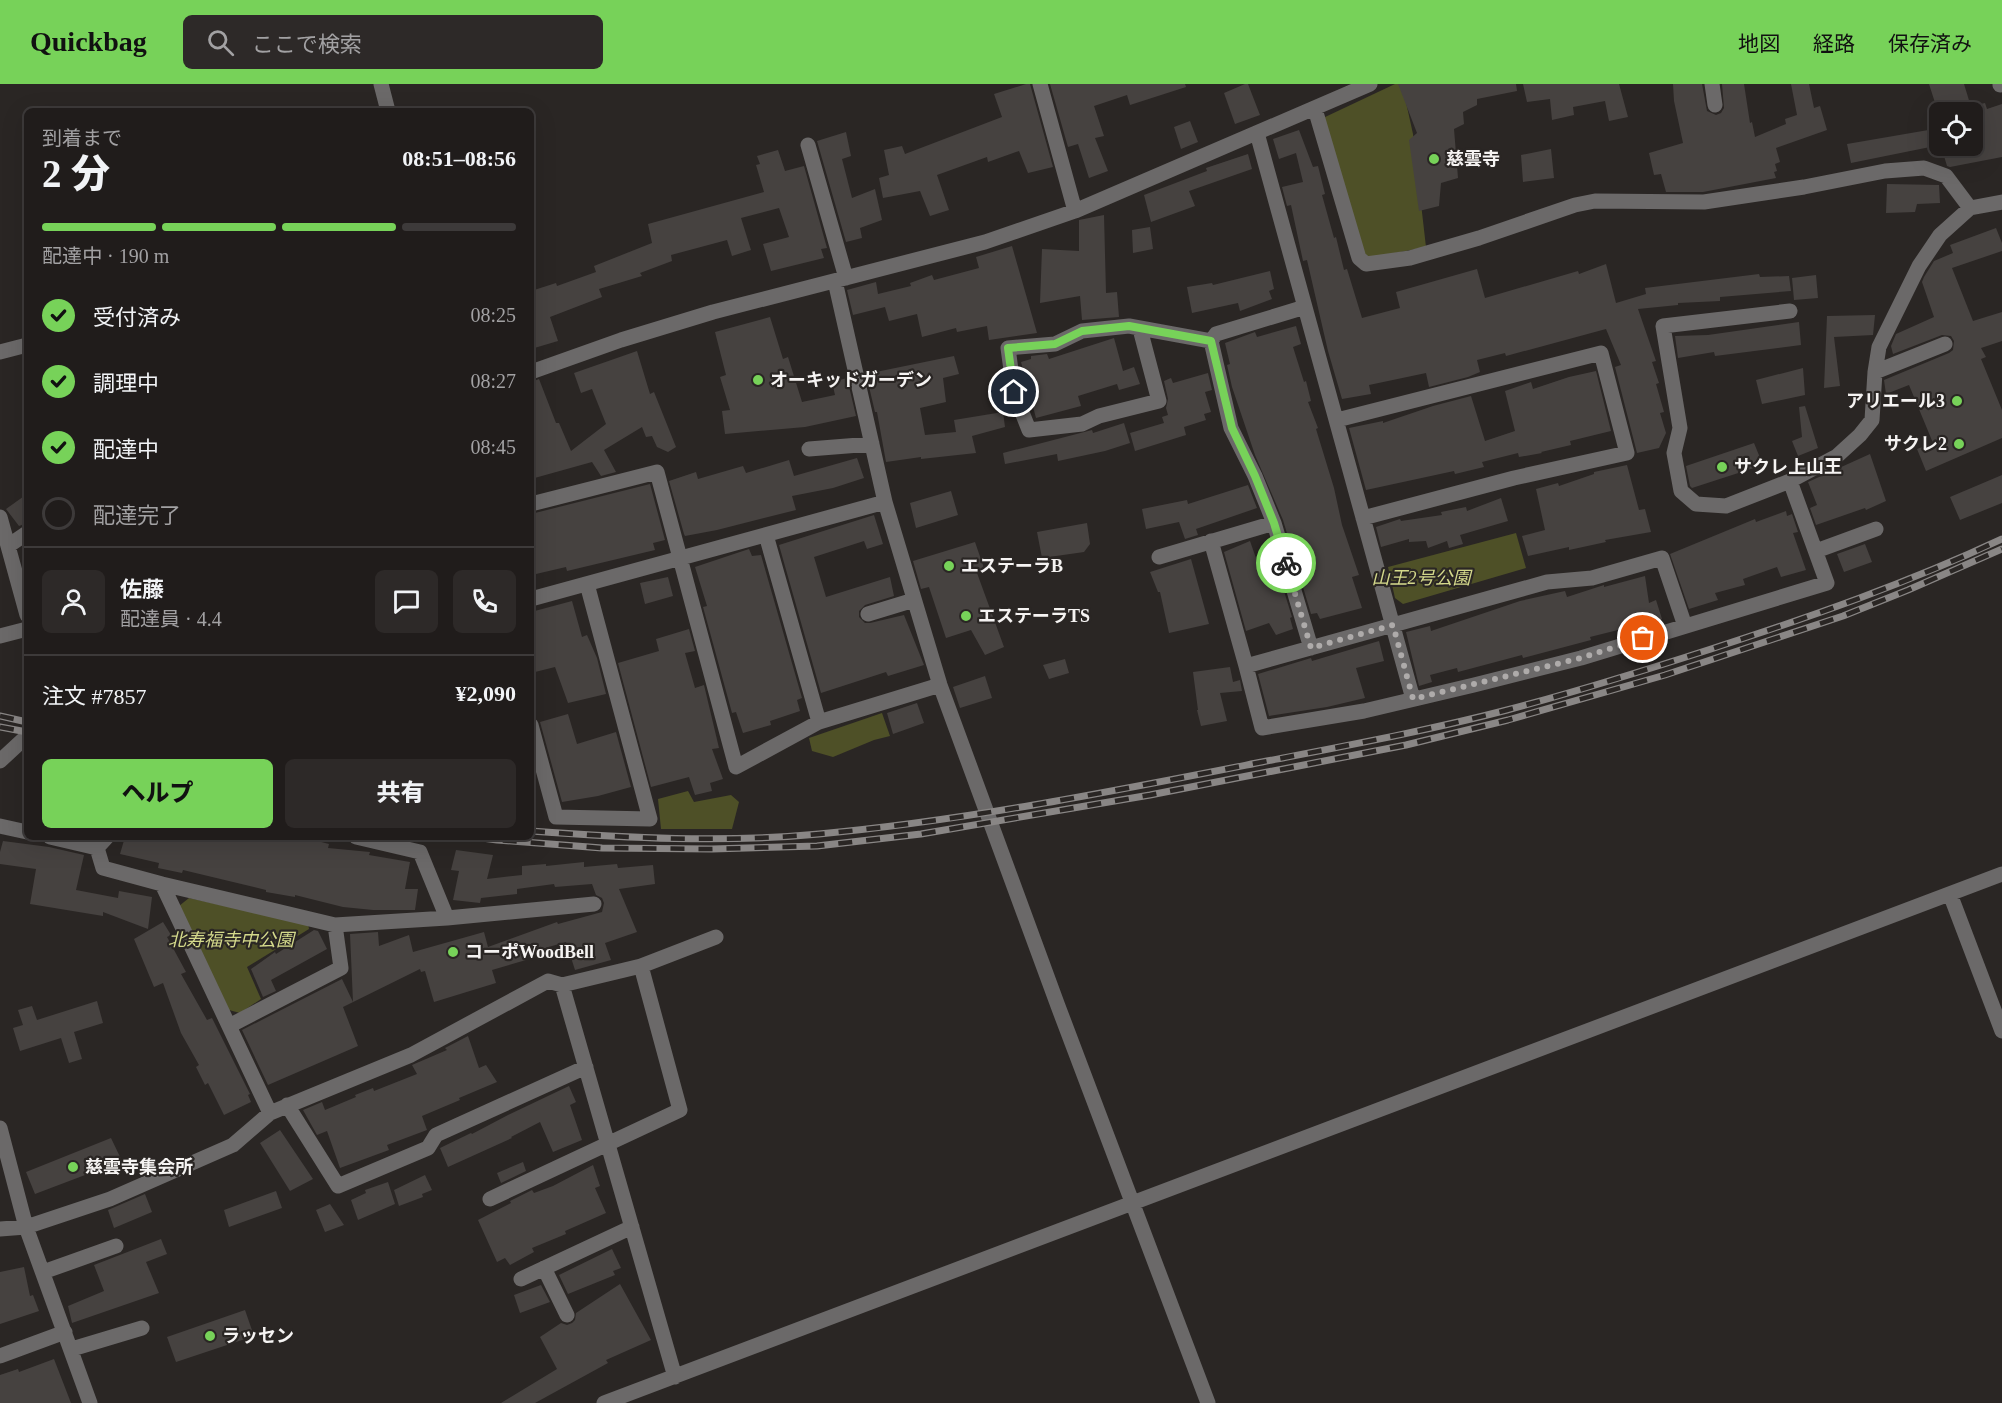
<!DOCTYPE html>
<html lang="ja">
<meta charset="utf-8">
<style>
:root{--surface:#201c1b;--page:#2d2928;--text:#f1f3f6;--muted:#a2a1a3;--line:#3d3a3a;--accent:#77d259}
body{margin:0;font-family:"Times New Roman","Noto Sans JP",serif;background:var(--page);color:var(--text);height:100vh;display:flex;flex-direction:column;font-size:22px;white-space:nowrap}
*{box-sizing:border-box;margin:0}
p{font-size:20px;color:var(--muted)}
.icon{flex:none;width:33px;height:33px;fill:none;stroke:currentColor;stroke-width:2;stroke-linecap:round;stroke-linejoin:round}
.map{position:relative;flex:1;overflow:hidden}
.drawer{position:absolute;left:24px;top:24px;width:510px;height:732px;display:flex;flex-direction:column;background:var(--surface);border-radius:9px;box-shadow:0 6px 24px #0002,0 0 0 2px var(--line)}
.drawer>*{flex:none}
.fabs{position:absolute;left:1929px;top:18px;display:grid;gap:12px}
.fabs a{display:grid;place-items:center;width:54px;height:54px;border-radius:9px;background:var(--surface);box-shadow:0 6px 24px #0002,0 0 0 2px var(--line);font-size:30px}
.pin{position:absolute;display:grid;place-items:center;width:51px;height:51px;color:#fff;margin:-26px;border:3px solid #fff;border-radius:50%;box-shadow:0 2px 6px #0007}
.courier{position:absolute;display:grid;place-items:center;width:60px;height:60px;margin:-30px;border:4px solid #77d259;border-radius:50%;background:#fff;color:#222;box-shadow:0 2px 8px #0007}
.overview em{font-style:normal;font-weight:800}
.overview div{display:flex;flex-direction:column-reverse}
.overview{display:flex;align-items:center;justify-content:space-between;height:102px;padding:0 18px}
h1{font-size:39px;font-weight:800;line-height:45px}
.bar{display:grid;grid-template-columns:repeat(4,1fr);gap:9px 6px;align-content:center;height:72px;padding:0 18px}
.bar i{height:8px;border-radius:4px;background:var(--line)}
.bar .on{background:var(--accent)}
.bar p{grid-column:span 4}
.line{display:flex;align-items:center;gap:15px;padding:0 18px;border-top:2px solid var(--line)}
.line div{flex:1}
.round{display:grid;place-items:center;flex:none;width:63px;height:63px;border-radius:9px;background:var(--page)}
ol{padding:0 18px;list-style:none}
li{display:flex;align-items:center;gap:18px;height:66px}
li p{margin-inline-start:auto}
li .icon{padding:6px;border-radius:50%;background:var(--accent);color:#111;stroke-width:4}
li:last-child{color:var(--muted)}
li i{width:33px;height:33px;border:3px solid var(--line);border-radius:50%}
.primary-button{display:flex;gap:12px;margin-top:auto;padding:12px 18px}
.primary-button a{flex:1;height:69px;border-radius:9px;background:var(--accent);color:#111;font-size:24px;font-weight:800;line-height:69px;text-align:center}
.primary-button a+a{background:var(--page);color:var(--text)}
header{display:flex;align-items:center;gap:36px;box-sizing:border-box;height:84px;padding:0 30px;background:var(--accent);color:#111}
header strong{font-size:28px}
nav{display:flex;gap:33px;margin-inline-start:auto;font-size:21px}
.search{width:420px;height:54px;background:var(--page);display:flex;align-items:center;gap:15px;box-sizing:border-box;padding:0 21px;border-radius:9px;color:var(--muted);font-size:22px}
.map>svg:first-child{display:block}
.green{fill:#4e5027}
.building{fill:#464240}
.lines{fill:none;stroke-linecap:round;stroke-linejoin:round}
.minor{stroke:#6b6969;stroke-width:15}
.rail-casing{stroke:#898685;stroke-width:7}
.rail{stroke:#2a2624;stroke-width:4.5;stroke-dasharray:14;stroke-linecap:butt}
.done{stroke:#aeabaa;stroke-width:6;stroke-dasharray:0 10.8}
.route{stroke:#77d259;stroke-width:8}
.poi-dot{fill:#77d259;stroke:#2a2624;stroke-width:2}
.labels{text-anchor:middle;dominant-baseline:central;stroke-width:4.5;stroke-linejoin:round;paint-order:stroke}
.poi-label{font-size:18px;font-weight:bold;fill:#f5f3f2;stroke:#2a2624;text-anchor:start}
.park-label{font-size:18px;font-style:italic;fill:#d4d98b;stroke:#2a2624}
</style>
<header>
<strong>Quickbag</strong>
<div class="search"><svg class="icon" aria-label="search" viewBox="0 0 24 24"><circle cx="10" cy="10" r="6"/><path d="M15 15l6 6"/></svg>ここで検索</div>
<nav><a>地図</a><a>経路</a><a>保存済み</a></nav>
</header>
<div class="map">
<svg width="2002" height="1319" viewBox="0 0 2002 1319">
<rect width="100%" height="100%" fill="#2a2624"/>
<path class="green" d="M1395 0H1402L1413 50 1426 163 1370 174 1362 168 1323 34Z
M1516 449 1526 484 1403 520 1395 514 1388 483Z
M882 629 890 652 874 656 833 673 812 667 809 654Z
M688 707 694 718 731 711 739 718 732 745H661L658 715Z
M189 814 308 840 309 845 247 883 261 915 240 929 229 926 179 822Z"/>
<path class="building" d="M1026 0H1030L1053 83 1028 89 1019 67 988 78 987 73 937 91 949 126 930 132 920 107 883 114 879 94 889 91 884 66 902 62 905 70 1002 33 994 10Z
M1050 0H1185L1186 3 1130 21 1127 11 1094 22 1104 52 1095 54 1108 87 1089 94 1078 60 1068 63Z
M1245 0H1248L1260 31 1235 40 1224 9Z
M1398 0H1516L1517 7 1477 15V21L1463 28 1464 40 1454 45 1458 94 1441 99 1439 122 1419 127 1409 56 1417 49Z
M1523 0H1619L1628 33 1609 37 1605 17 1573 23 1574 31 1552 36 1550 15 1527 18Z
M1673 0H1702L1707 27 1716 31 1721 29 1724 24 1722 0H1744L1750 39 1752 38 1755 53 1786 40 1785 35 1797 31 1791 0H1809L1814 24 1820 22 1827 46 1776 64 1780 78 1775 80 1777 87 1774 88 1776 94 1703 108H1666L1661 90 1654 91 1649 69 1683 59 1674 17Z
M1929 0H1964L1972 26V22L1985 19 1987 25 2002 20V73L1950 83 1947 82 1941 62H1972V28H1938Z
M1190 37 1198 58 1181 65 1174 43Z
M1940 44V61L1851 79 1847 60Z
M1299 46 1313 83 1318 82 1325 110 1322 111 1334 154 1336 153 1344 186 1347 185 1362 234 1400 224 1396 208 1477 185 1485 214 1578 187 1579 190 1606 180 1616 219 1646 210 1645 204 1759 190 1760 193 1789 192 1791 207 1720 213V217L1678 219V221L1638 225 1656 277 1652 278 1659 299 1656 300 1664 328 1660 329 1666 349 1659 364 1637 369 1615 283 1621 281 1606 245 1506 272 1505 269 1477 276 1480 288 1468 293 1429 303 1426 289 1369 301 1371 310 1342 315 1328 267 1307 176 1303 177 1291 121 1287 122 1282 103 1303 98 1296 69 1279 75 1273 55Z
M846 48 851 72 842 75 852 114 875 105 882 136 860 144 862 154 846 158 817 57Z
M1551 65 1554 94 1523 98 1521 71Z
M778 66 785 87 804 82 827 164 821 165 824 174 771 187 763 160 789 153 779 124 741 134 751 166 732 172 727 156 671 171 672 177 640 189 642 192 599 205 602 213 550 233 558 257 531 265V207L556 199 557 202 596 188 594 182 652 159 648 140 764 108 756 81 760 80 757 72Z
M1248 70 1252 85 1189 107 1195 122 1151 138 1144 111 1207 87 1206 84Z
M1887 100 1939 101 1940 119 1917 120 1915 128 1886 129Z
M1104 131 1106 209 1117 208 1119 233 1082 236 1080 212 1040 219 1042 165 1079 167V136Z
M1150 143 1153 165 1133 169 1132 146Z
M1996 144 2002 159V167L1952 184 1973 237 2002 228V257L1981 264 1986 273 1981 275 2002 326V354L1926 387 1917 365 1933 359 1909 301 1886 310 1884 296 1949 269 1953 266 1954 257 1951 252 1942 251 1893 270 1891 262 1896 250 1934 233 1922 198 1924 193 1933 191 1924 193 1934 177 1953 169 1950 161Z
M1012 162 1037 249 989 256 987 242 957 248 956 244 922 253 917 230 889 237 885 223 853 231 847 206 876 198 878 210 911 202 910 199 932 191 934 196 979 184 976 173Z
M1270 187 1274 205 1269 207 1272 215 1240 227 1238 219 1192 229 1187 203 1212 199 1213 201Z
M1816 191 1818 214 1794 216 1792 194Z
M1875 231 1873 251 1834 253 1840 302 1824 304 1827 232Z
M770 233 783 275 788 273 802 318 835 311 832 298 847 294 856 332 805 343 725 350 722 327 730 326 720 293 726 291 715 248Z
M1799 238 1801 261 1715 272 1714 268 1678 274 1675 252 1708 251Z
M1296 242 1301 260 1293 263 1304 298 1306 297 1311 317 1308 318 1318 344 1316 345 1334 404 1342 441 1359 491 1352 493 1362 524 1320 535 1317 529 1311 530 1283 436 1255 371 1232 303 1227 281 1230 280 1225 259 1255 248 1257 253Z
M1114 254 1123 287 1134 283 1140 300 1119 306 1117 300 1078 312 1081 322 1036 334 1021 278 1031 275V272L1047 270 1049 275Z
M637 267 650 310 654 308 676 363 668 368 657 363 652 352 646 353 642 343 604 366 616 388 601 392 592 378 531 395V298L539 295 556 339H559L571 367 606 340 592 305 581 309 574 289Z
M954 272 959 290 943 294 946 318 920 324 925 351 956 348 954 336 1003 328 1005 343 972 352 976 369 921 375V373L886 378 877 328H875L866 290Z
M1803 284 1805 311 1762 320 1756 296Z
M1596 287 1611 347 1570 357 1571 361 1541 368 1542 369 1519 373 1518 369 1482 378 1484 383 1455 390 1454 387 1366 406 1349 344 1383 337V339L1433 322 1471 312 1485 357 1515 347 1505 307 1531 298 1533 305 1569 293Z
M1208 289 1212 306 1205 308 1211 328 1204 330 1206 336 1184 343 1186 351 1135 367 1130 349 1164 339 1162 333 1168 331 1166 324 1168 315 1164 297 1171 294 1173 299Z
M1805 322 1818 364 1798 372 1792 357 1802 353 1799 323Z
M1124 339 1130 359 1105 367 1058 377 1057 370 1005 380 1003 369 1092 346 1093 349Z
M1754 359 1763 381 1692 404 1690 402 1686 382Z
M1870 370 1886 417 1866 426 1865 424 1816 441 1810 424 1817 421 1808 398Z
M857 374 864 394 833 404 792 412 796 426 717 446 685 452 684 450 669 397 696 388 698 395 743 382 746 389 789 376 794 392Z
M1627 381 1639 426 1645 425 1651 448 1605 456 1606 458 1569 466V463L1528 472 1522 452 1545 446 1536 405 1558 399 1559 402 1594 390V388Z
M2002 391V419L1960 436 1950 413Z
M650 400 665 456 653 459 655 466 567 487 566 483 536 490 531 468V430Z
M1248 401 1257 424 1196 445 1198 451 1185 455 1179 438 1146 445 1142 425 1187 416 1188 420Z
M951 407 958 431 916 444 910 419Z
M27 410V439L19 442 6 425Z
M1501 414 1508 437 1460 451 1463 460 1449 464 1447 457 1428 464 1426 457 1409 458V455L1381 463 1376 443 1400 435 1401 437 1442 431 1441 428 1466 423 1467 427Z
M1786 427 1787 432 1792 430 1798 448 1793 449 1806 486 1781 493 1777 483 1743 495 1745 501 1715 509 1718 516 1689 525 1670 470 1755 435 1756 438Z
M874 431 883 460 867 465 864 457 814 473 826 513 890 493 894 512 865 521 859 527V533L865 539H870L904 531 924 581 888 592 886 588 821 609 779 461Z
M1087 439 1090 460 1084 468 1042 474 1037 448Z
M1250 457 1264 497 1279 491 1292 533 1290 534 1293 545 1276 551 1269 539 1246 547 1224 468Z
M975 458 985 487 977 489 1004 563 985 571 971 546 946 554 929 503 921 505 913 477Z
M1865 460 1872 478 1844 488 1837 470Z
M749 465 752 472 761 471 802 614 797 616 800 627 770 637 771 641 743 649 736 628 732 629 703 523 707 522 695 483Z
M1191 475 1209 540 1169 549 1160 508H1158L1150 488Z
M1645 492 1649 519 1656 516 1662 535 1590 553 1591 556 1523 574 1522 571 1458 588 1457 584 1430 591 1432 598 1419 602 1406 548 1430 542 1431 547 1520 517 1565 507 1567 513 1604 501V503Z
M668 493 673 512 645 520 640 499Z
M572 517 582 553 587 551 597 574 606 610 568 619 555 583 531 589V528Z
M689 545 695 567 685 569 695 604 704 601 719 664 712 665 723 695 710 699 712 707 695 711 689 693 651 703 618 579 659 567 656 555Z
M1379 557 1384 577 1356 584 1365 614 1327 623 1269 632 1258 590 1311 574 1312 577Z
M1065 575 1069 589 1049 595 1043 581Z
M1230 583 1233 598 1240 596 1242 607 1220 609 1227 637 1201 642 1197 626H1198L1193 588Z
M985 592 992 614 960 624 953 603Z
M917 619 924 639 893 650 887 629Z
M568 630 577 660 616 648 631 703 598 712 562 718 540 638Z
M125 753H302L329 760 328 764 370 768 369 771 410 778 405 805H418L415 826H373L343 823 295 811V813L266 808V806L183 786 182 789 158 784 159 779 120 770Z
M3 757 49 763 84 771 76 806 118 814 119 807 152 813 148 845 103 828V832L30 820 36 785 0 780V768Z
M456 766 493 771 487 795 522 791V782L546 780V782L584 778V783L617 780 618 784 653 781 655 800 619 805 637 848 605 859 611 876 575 886 566 858 524 870 526 876 492 886 496 899 434 918 425 887 421 888 420 885 343 923 358 962 268 1001 242 946 342 895 353 918 350 850 378 848 379 862 409 851 413 868 484 848 488 863 557 838 558 840 602 828 604 819 602 814 596 811 592 800 555 803 554 800 517 805V810L481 814 480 819 453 816 459 787 451 786Z
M163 838 171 851 167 853 186 888 181 890 207 936 212 934 250 1010 248 1011 251 1018 224 1031 208 999 205 1001 196 983 199 981 181 949 163 899 154 903 134 855Z
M314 846 318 847 327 865 271 896 276 907 263 913 251 885 275 868 276 870Z
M97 917 103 939 74 948 82 975 69 979 61 954 20 967 13 944 23 941 18 926 32 922 37 936Z
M468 952 479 984 486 981 497 998 459 1014 460 1016 422 1032 427 1046 387 1061 389 1066 340 1084 327 1047 317 1051 303 1026 322 1018 325 1026 356 1013 355 1011 373 1004 374 1007 417 990 412 981 447 966 445 964Z
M569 1002 576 1018 570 1021 582 1056 553 1068 540 1038 511 1053 512 1054 448 1083 440 1064 471 1049 472 1050 508 1031Z
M280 1046 313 1095 290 1107 260 1059Z
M111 1054 122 1077 35 1110 26 1088Z
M523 1078 526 1087 501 1099 497 1089Z
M593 1081 600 1102 595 1104 606 1129 565 1147 566 1150 532 1164 534 1168 510 1181 505 1174 497 1178 478 1136 511 1119 510 1117 532 1106 534 1109 553 1102Z
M425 1091 432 1106 422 1110 423 1113 399 1122 394 1106Z
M388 1098 395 1120 358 1136 351 1116 366 1109 365 1106Z
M276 1107 282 1124 229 1143 224 1126Z
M145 1110 152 1128 114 1144 108 1126Z
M330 1120 344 1141 325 1148 316 1126Z
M161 1155 167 1170 146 1178 159 1209 72 1239 68 1222 104 1207 94 1181Z
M612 1165 621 1184 613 1187 615 1191 568 1210 559 1191Z
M24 1183 30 1212 33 1211 39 1227 0 1240V1188Z
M620 1200 651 1256 606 1276 608 1279 535 1319H501L557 1285 540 1253 561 1239 567 1241 572 1239 575 1236 576 1229Z
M541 1201 550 1218 520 1229 514 1211Z
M245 1226 254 1252 176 1278 167 1253Z
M54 1275 71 1319H0V1291L18 1285 19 1288Z"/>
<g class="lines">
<path class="minor" d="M381 0 388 27
M1040 0 1075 127
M1712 0 1715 21
M2000 1 2002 0
M1315 25 1359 174 1366 180 1410 174 1479 154 1575 121 1595 117 1704 118 1804 103 1885 87 1924 84 1946 92 1970 124
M1257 49 1413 615
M808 61 846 194
M835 197 885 418 940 601 1058 922 1208 1319
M1305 223 1216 250 1211 257 1231 344 1255 392 1274 439 1311 564
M1790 227 1663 242 1680 344 1674 369 1681 407 1696 420 1726 422 1790 397 1837 372 1860 351 1872 336 1875 288 1879 263 1919 182 1940 151 1970 124 2002 118
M1140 245 1159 317 1099 332 1082 340 1029 346 1014 308 1008 264 1055 260 1082 247 1129 242 1211 257
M0 268 27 261
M531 288 621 256 713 228 985 158 1075 127 1370 0
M1875 288 1945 260
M1337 336 1601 269 1627 369 1514 394 1363 434
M809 365 872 360
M531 420 657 388 736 683 819 638 940 601
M0 433 27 531
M766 451 819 638
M1211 457 1246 582 1262 644 1364 627 1474 601 1581 574 1827 499 1790 397
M8 462 27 449
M1816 467 1876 445
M1159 473 1274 439
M531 515 885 418
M868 530 914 516
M0 552 27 545
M1246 582 1547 498 1592 494 1662 474 1685 542
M531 641 556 733 650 735 587 500
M0 677 27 652
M0 742 27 748
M50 753 97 764 107 753
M356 753 420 768 447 834
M97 764 103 784 162 800 335 841 447 834 594 820
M162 800 270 1029 411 971 548 897 562 901 641 882 716 853
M1950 810 2002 947
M562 901 675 1293
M229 942 341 884 335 841
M287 1021 338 1102 428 1064 436 1051 586 983
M0 1044 26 1143 90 1319
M490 1115 680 1026 641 882
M0 1145 26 1143 110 1115 233 1061 270 1029
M544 1184 567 1231
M43 1188 116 1162
M521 1195 632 1143
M72 1265 142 1244
M0 1272 65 1248
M604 1319 2002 790"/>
<defs>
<path id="rail" d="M0 632 27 638
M0 643 27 648
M531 747C627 754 724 759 819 750 969 736 1114 707 1262 678 1344 662 1426 647 1507 626 1575 608 1643 587 1711 565 1810 533 1908 499 2002 455
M475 753 497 756 602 764 712 765 817 762 921 750 1150 711 1406 661 1508 636 1665 591 1843 532 1908 506 2002 465"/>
</defs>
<use href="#rail" class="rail-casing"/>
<use href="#rail" class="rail"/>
</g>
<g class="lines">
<path class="done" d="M1286 479 1311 564 1393 541 1413 615 1581 574 1643 554"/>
<path class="route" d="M1014 308 1008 264 1055 260 1082 247 1129 242 1211 257 1232 344 1255 392 1274 439 1286 479"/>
</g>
<g class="poi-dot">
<circle cx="1434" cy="75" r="6"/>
<circle cx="758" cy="296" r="6"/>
<circle cx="1957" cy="317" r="6"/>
<circle cx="1959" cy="360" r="6"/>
<circle cx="1722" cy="383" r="6"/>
<circle cx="949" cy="482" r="6"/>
<circle cx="966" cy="532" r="6"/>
<circle cx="453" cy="868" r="6"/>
<circle cx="73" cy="1083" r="6"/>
<circle cx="210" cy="1252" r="6"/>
</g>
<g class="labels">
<g class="poi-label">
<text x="1446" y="75">慈雲寺</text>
<text x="770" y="296">オーキッドガーデン</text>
<text x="1945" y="317" text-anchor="end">アリエール3</text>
<text x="1947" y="360" text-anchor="end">サクレ2</text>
<text x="1734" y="383">サクレ上山王</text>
<text x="961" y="482">エステーラB</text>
<text x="978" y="532">エステーラTS</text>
<text x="465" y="868">コーポWoodBell</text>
<text x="85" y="1083">慈雲寺集会所</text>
<text x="222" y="1252">ラッセン</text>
</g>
<g class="park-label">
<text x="1421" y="494">山王2号公園</text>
<text x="231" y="856">北寿福寺中公園</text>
</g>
</g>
</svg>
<div class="fabs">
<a><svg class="icon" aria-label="locate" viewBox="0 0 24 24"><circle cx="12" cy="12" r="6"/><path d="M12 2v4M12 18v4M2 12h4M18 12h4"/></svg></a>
</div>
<div class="pin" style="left:1643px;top:554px;background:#ea580c"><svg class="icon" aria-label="bag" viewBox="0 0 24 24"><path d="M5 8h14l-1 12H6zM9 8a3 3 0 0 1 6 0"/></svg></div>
<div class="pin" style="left:1014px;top:308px;background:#1f2937"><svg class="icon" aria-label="home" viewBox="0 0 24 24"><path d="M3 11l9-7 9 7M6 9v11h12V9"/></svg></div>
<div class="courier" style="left:1286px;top:479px"><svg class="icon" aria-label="bike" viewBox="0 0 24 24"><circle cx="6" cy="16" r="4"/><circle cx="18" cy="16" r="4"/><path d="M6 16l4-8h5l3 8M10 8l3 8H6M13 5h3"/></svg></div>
<section class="drawer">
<div class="overview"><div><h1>2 分</h1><p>到着まで</p></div><em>08:51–08:56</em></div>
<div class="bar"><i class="on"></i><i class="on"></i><i class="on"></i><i></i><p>配達中 · 190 m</p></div>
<ol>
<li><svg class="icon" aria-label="check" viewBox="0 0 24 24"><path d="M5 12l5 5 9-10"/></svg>受付済み<p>08:25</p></li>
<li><svg class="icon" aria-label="check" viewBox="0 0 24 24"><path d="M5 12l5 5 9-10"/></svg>調理中<p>08:27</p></li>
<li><svg class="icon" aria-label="check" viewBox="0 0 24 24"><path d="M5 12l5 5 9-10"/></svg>配達中<p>08:45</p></li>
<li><i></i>配達完了</li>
</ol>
<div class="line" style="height:108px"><a class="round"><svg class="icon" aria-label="person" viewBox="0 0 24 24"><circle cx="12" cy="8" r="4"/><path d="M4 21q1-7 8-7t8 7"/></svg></a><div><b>佐藤</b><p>配達員 · 4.4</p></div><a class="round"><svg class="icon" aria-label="chat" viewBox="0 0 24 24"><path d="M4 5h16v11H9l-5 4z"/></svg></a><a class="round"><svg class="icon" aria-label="phone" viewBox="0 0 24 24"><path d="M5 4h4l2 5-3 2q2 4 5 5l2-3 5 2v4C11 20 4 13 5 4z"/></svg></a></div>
<div class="line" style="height:78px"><div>注文 #7857</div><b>¥2,090</b></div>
<div class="primary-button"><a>ヘルプ</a><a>共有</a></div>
</section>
</div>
